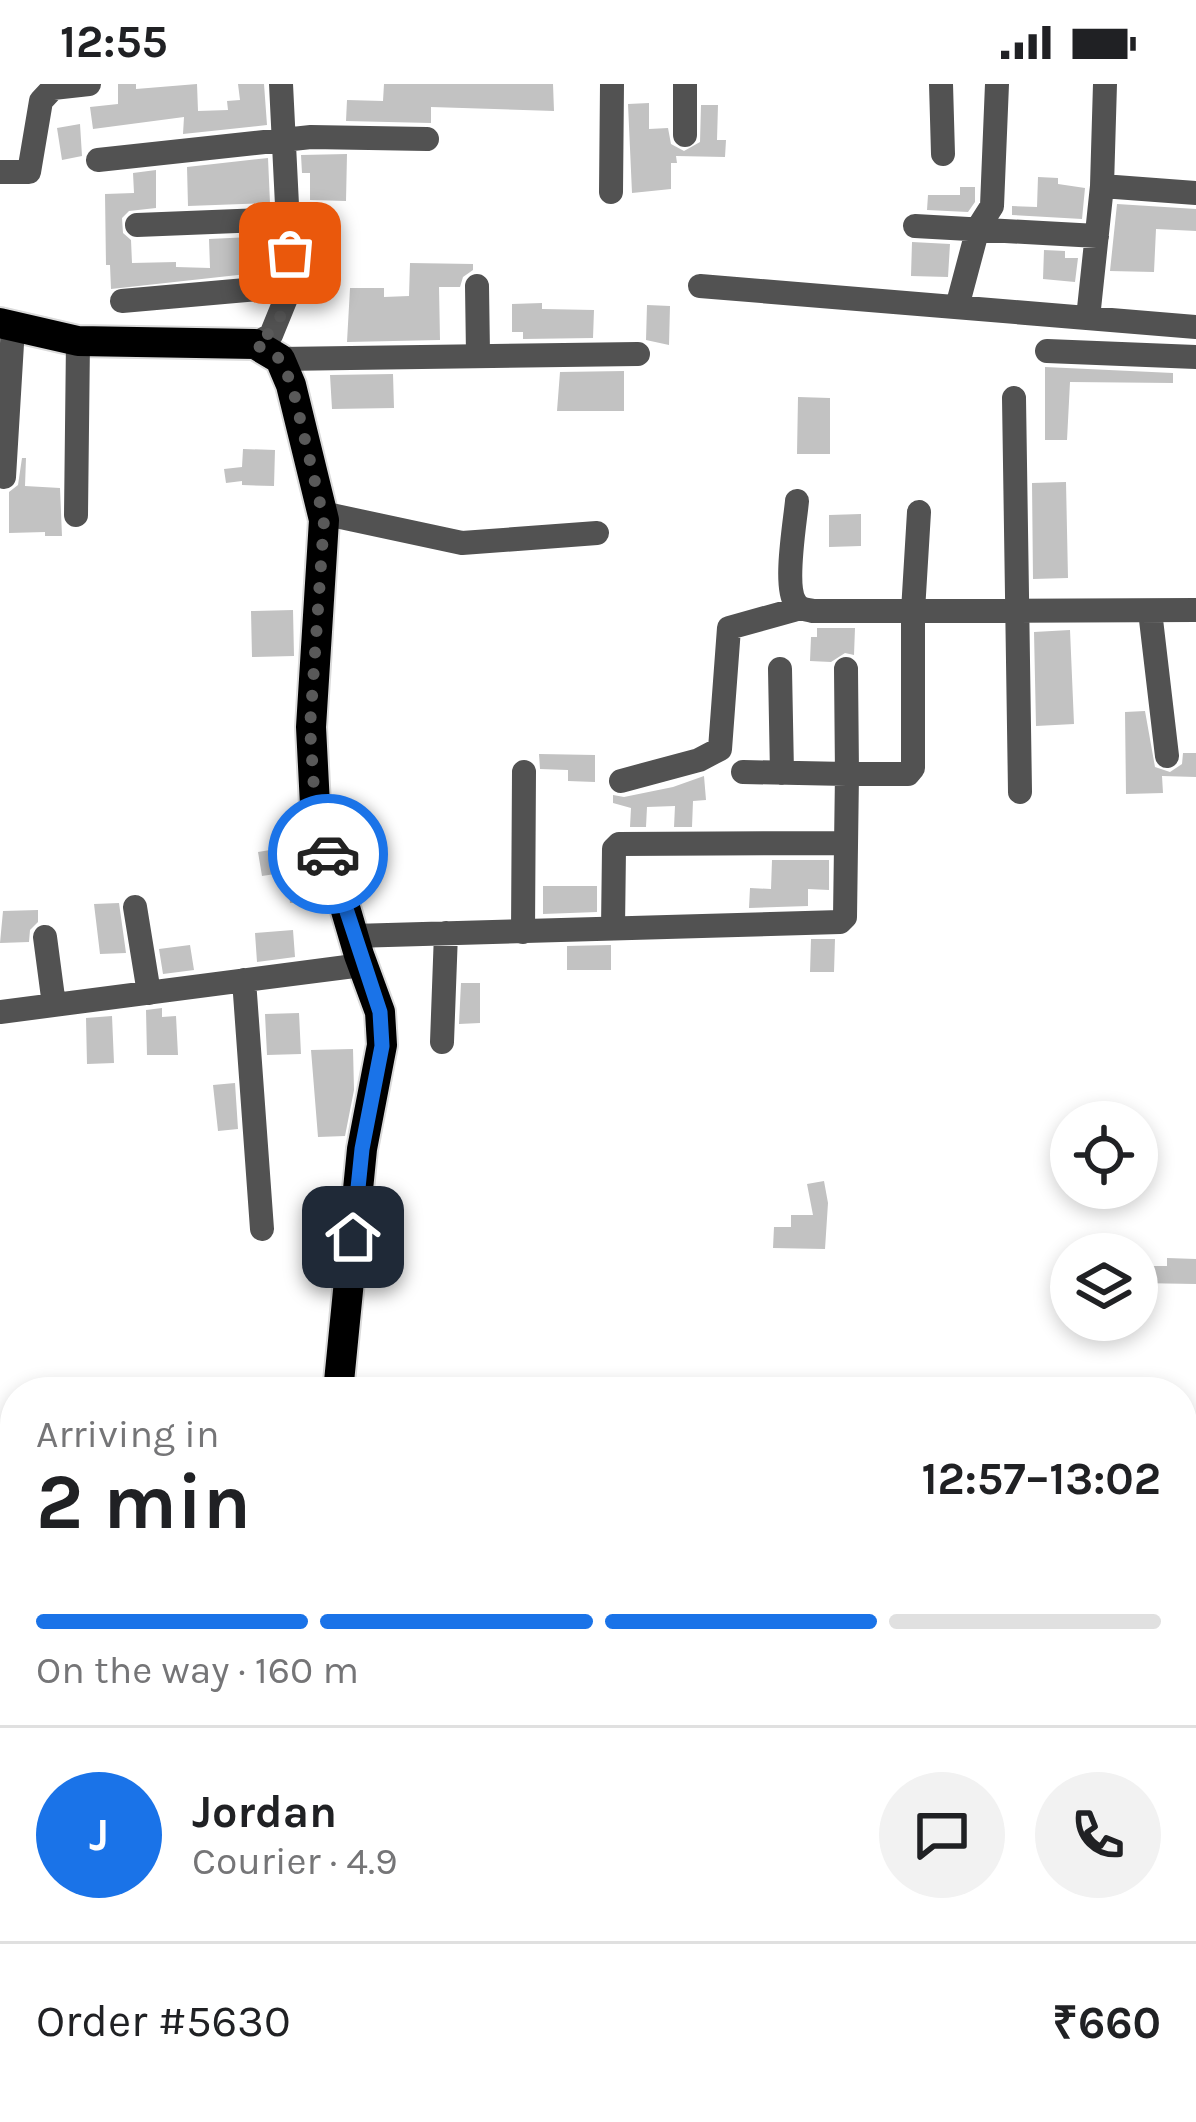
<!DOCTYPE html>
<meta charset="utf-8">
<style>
:root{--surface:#fff;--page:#f2f2f2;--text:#202124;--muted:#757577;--line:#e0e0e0;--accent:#1a73e8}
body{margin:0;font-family:Karla,sans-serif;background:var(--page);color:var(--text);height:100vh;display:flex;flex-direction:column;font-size:45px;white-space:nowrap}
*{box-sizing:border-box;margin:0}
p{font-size:39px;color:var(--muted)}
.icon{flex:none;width:66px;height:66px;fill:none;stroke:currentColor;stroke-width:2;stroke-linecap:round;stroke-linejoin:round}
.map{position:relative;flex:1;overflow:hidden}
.sheet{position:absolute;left:0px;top:1293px;width:1197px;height:747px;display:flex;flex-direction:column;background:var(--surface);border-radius:48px 48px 0 0;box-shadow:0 6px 18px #0003}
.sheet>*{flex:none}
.buttons{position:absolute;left:1050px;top:1017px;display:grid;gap:24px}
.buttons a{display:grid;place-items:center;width:108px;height:108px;border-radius:50%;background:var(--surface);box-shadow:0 6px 18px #0003;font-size:60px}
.pin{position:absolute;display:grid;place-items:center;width:102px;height:102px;color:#fff;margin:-51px;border-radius:24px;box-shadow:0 6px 18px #0006}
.courier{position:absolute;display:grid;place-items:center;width:120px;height:120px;margin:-60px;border:9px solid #1a73e8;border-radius:50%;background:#fff;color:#222;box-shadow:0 3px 15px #0007}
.head em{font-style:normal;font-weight:700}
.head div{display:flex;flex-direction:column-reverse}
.head{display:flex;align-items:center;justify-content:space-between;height:204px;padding:0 36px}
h1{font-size:78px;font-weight:700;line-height:90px}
.bar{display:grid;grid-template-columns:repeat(4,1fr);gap:18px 12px;align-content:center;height:144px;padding:0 36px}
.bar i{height:15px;border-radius:9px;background:var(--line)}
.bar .current{background:var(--accent)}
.bar p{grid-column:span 4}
.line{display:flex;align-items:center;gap:30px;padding:0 36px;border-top:3px solid var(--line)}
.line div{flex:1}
.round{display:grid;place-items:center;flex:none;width:126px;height:126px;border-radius:63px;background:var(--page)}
.status{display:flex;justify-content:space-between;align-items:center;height:84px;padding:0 60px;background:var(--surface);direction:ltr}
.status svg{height:33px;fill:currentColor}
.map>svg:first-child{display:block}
.building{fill:#c2c2c2}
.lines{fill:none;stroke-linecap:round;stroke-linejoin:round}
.major-casing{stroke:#dbdbdb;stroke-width:34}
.minor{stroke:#525252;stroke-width:24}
.major{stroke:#000;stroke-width:30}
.done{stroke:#595959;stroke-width:12;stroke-dasharray:0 21.6}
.route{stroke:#1a73e8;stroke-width:15}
</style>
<div class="status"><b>12:55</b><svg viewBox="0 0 49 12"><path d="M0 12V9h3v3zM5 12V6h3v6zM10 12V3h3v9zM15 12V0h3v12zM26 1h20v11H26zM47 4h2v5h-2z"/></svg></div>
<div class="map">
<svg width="1196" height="2038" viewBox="0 0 1196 2038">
<rect width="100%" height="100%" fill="#fff"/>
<path class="building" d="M118 0H136V5L197 0 198 27 228 26 227 17 240 16 238 0H264L267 41 183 50 184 33 93 45 90 23 118 20Z
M384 0H553L554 27 431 23V39L346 37 347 16 383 17Z
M649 19V45L668 44 671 60 684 67 700 58 701 21H718L717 56H726L725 73 676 72 677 79H671V105L632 109 628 20Z
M80 40 82 72 62 76 57 44Z
M347 70 346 117 310 116V89H302L301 71Z
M268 74 270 119 188 122 187 83Z
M156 86V124L129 127 122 134 123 149 131 156 132 179 176 178V183L210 184 209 155 271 152 274 187 111 205 110 181H106L105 110 134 109 133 89Z
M1038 93 1058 94V100L1085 104 1082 135 1012 131V122L1037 123Z
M960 103H975V118L968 128 927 126 928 111H960Z
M1117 120 1196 125V147L1156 145 1154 188 1110 187Z
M912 158 950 160 948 193 911 192Z
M1044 166 1065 167V174H1078L1075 198 1043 195Z
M410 179 473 180V186L463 193 460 203H439L440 256 347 258 350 204H384V213L409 212Z
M542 219V225L594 226 593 254 523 255V248H512V220Z
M647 221 670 222 669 261 646 256Z
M1045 283 1173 289V299L1070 298 1067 356H1045Z
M624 287V327H557L560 288Z
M393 290 394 324 332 325 330 291Z
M798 313 830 314V370H797Z
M243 365 275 366 274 402 242 401V397L226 399 224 385 242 383Z
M22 374H26L25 402 60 404 62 452H45V448L9 449V408L18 401Z
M1066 398 1068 494 1033 495 1032 399Z
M861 430V462L829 463V431Z
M293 526 294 572 252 573 251 527Z
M817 544H855L854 571 845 569 831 578 810 577 811 553H817Z
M1070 546 1074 640 1036 642 1034 548Z
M1145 627 1155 683 1170 688 1182 680 1183 669H1196V693L1162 692 1163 709 1126 710 1125 628Z
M539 670 595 671V698L568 697V686L540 685Z
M704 692 706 716 693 717 692 743H674L675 722 647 723 646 743H630L631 724 613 719V711L624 713 673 703Z
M306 760 323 817 290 819 288 788 262 792 258 768Z
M772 776H829V806L808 805V822L749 824 750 804 771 805Z
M543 802H597V828L543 830Z
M119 819 126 869 100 870 94 820Z
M38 826V838L30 846 29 858 0 859 3 827Z
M293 846 295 873 257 878 255 849Z
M811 855H835L834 888H810Z
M190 861 194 886 163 890 159 865Z
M611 861V886H567V862Z
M461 899H480V939L459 940Z
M162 924V933L176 932 178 971H147L146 926Z
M299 929 301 970 267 971 265 930Z
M112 932 114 979 87 980 86 934Z
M353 965 354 1006 345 1052 318 1053 311 966Z
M235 999 238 1045 218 1047 213 1001Z
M824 1097 828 1119 825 1165 773 1164 774 1143H791V1131H813L807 1100Z
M1167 1174 1196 1175V1200L1137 1199V1182H1167Z"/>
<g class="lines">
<defs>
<path id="major" d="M0 239 78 257 255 260 280 275 291 301 324 436 311 643 315 721 359 871 380 928 382 961 362 1065 338 1308
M636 2038 637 2025"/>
</defs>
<use href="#major" class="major-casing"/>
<path class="minor" d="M685 0V51
M941 0 943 70
M98 76 311 53 427 55
M0 88H29L41 17 53 4 89 0
M1102 102 1196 109
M611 108 612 0
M137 141 288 135
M915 142 1097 152
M477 202 478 270
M700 202 1196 243
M122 217 291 202
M957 223 978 144 992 122 997 0
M1088 234 1102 102 1105 0
M255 260 271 251 291 202 281 0
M1047 267 1196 273
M280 275 638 270
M1014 314 1020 708
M4 393 13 243
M797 417C795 439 784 501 795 518 800 526 805 525 813 527H913L919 428
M322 429 462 459 597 449
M76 431 78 257
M1150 527 1167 672
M780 585 782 689
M743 688 847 690 846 585
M621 697 699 676 720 665 729 544 801 524
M135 823 149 909
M613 844 614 765 619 760 846 759
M523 848 524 688
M353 852 840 838 845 833 847 690H908L913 684V527L1196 526
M45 853 54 921
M244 896 262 1145
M0 928 362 881
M442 958 446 849
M1182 1364 1196 1365
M1182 1441 1187 1415H1196
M1182 1761 1188 2038"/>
<use href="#major" class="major"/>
</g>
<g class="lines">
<path class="done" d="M290 169C291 204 287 241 255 260L280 275 292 301 324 436 310 643 315 721 328 770"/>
<path class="route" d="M328 770 380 928 382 962 362 1065 353 1153"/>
</g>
</svg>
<div class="buttons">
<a><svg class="icon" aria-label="locate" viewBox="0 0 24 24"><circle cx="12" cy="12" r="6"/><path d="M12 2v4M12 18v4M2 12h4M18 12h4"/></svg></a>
<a><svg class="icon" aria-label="layers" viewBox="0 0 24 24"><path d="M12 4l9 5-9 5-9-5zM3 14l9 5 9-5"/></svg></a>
</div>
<div class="pin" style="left:290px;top:169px;background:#ea580c"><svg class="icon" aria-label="bag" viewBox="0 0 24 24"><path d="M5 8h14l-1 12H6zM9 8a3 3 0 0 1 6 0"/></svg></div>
<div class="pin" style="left:353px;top:1153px;background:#1f2937"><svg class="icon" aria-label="home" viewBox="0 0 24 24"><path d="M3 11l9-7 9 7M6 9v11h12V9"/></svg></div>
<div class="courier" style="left:328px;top:770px"><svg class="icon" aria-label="car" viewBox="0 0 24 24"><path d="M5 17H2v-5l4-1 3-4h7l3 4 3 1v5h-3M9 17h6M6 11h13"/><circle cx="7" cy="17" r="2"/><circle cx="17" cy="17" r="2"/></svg></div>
<section class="sheet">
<div class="head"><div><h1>2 min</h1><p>Arriving in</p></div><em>12:57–13:02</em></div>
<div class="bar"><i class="current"></i><i class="current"></i><i class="current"></i><i></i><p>On the way · 160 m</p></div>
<div class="line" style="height:216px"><b class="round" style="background:var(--accent);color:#fff">J</b><div><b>Jordan</b><p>Courier · 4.9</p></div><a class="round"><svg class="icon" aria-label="chat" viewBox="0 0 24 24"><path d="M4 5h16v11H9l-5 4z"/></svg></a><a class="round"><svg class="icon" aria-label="phone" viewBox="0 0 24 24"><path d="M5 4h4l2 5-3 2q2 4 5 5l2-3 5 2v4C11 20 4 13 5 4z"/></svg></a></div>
<div class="line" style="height:156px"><div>Order #5630</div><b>₹660</b></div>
</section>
</div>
